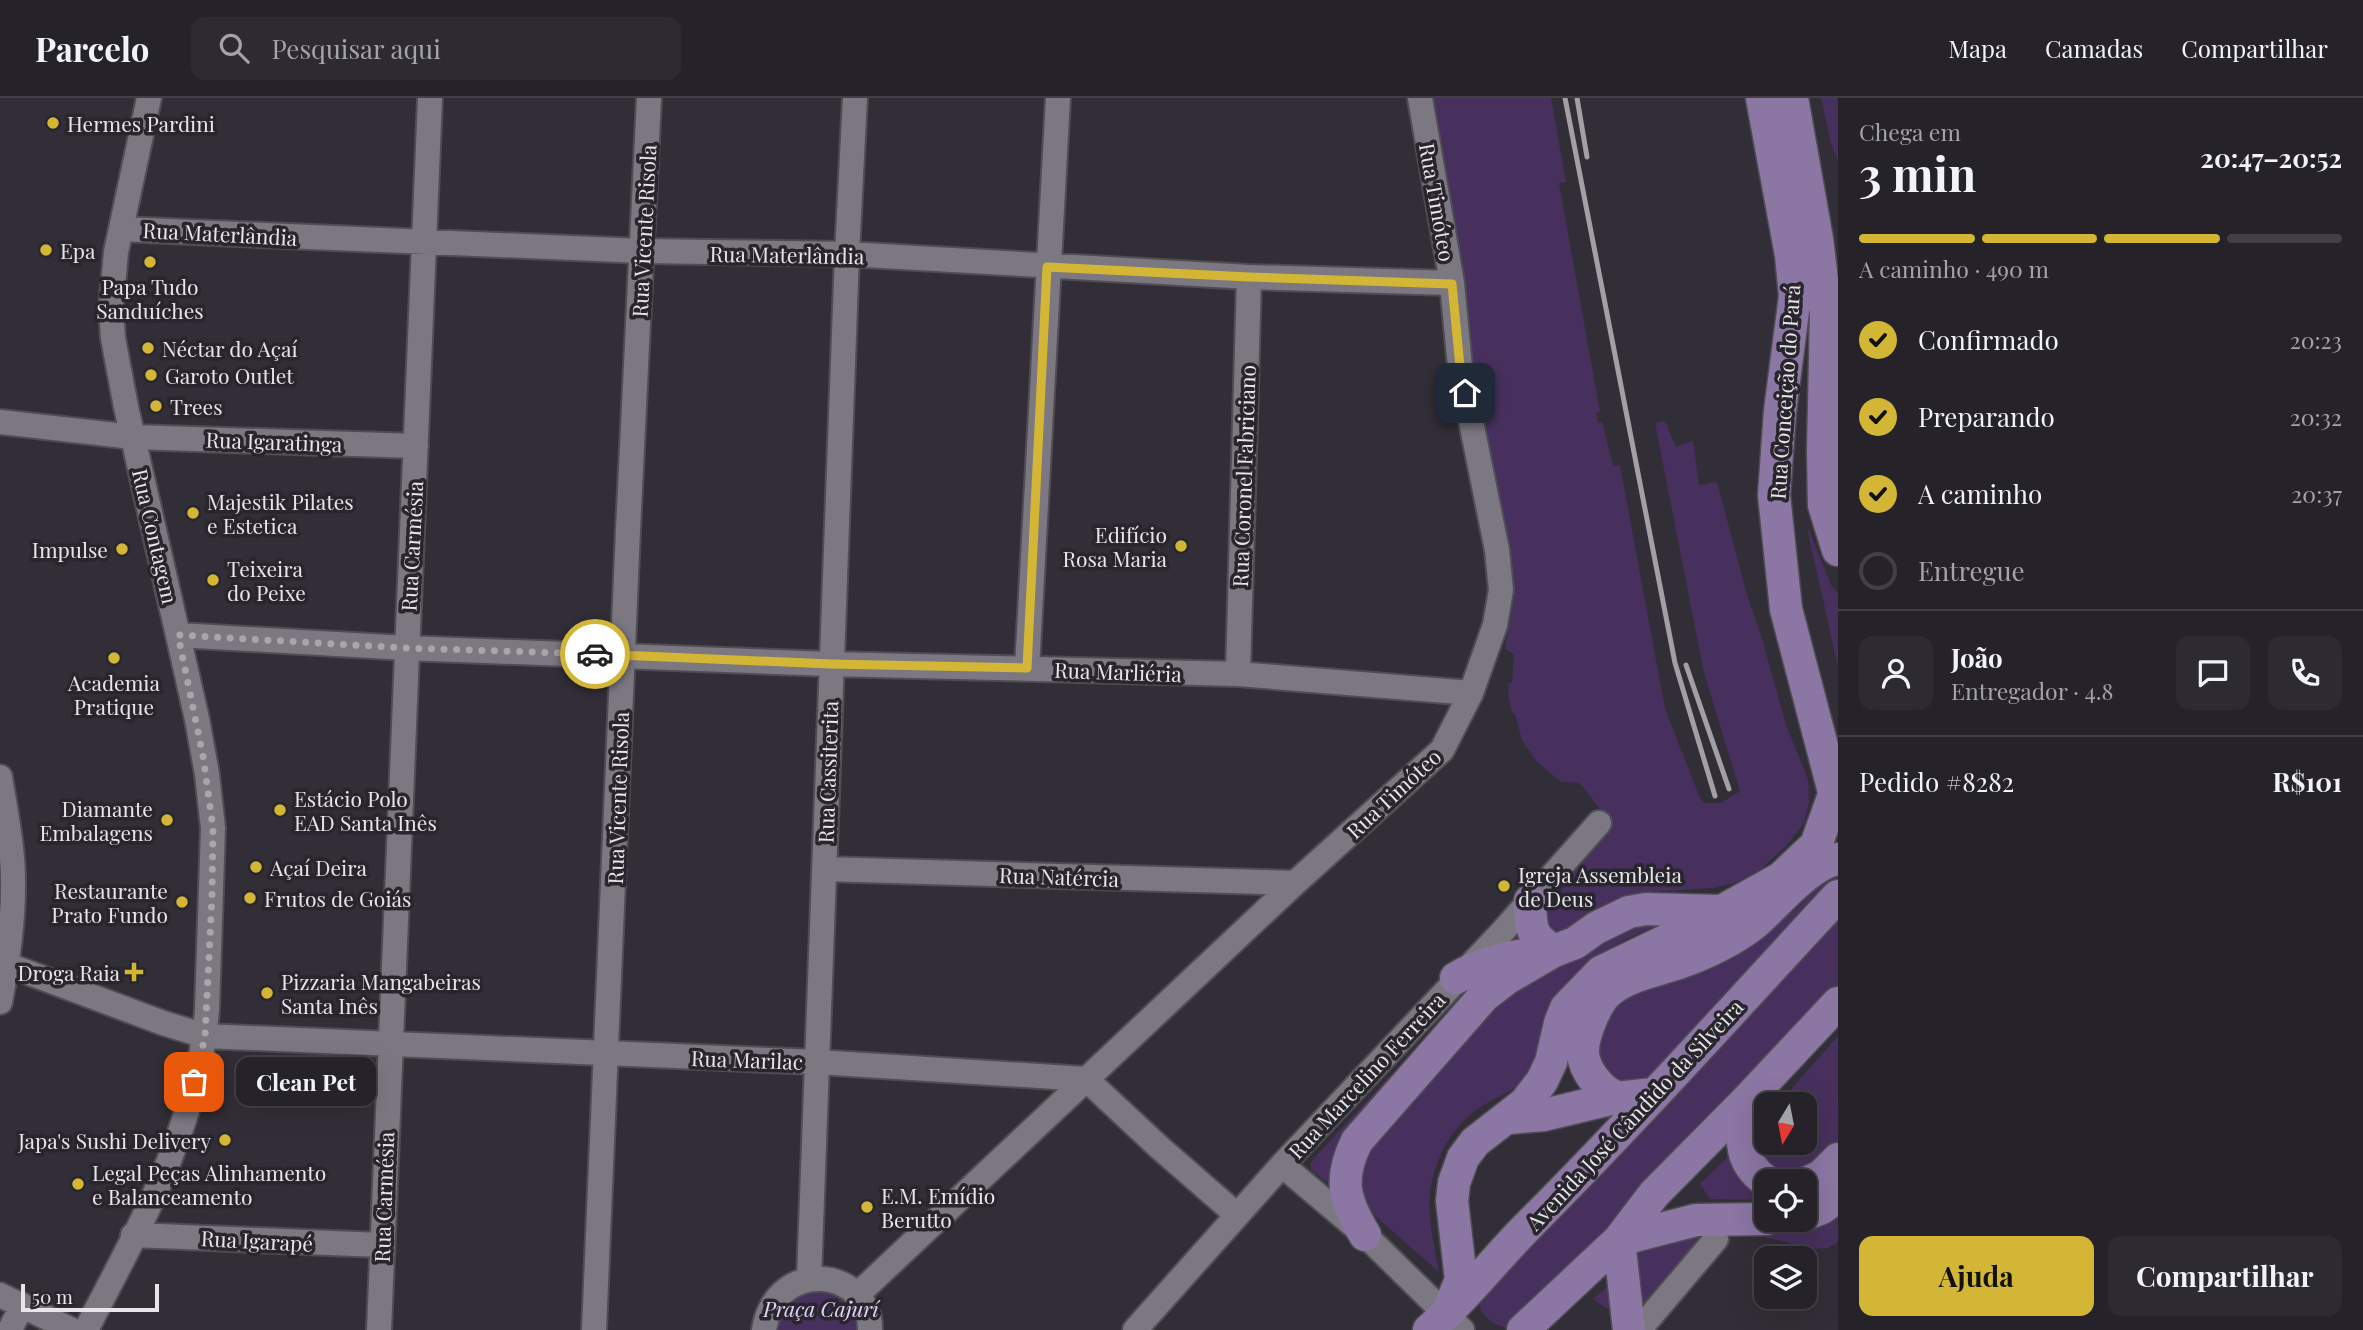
<!DOCTYPE html>
<html lang="pt">
<meta charset="utf-8">
<style>
:root{--surface:#262229;--page:#2e2a31;--text:#f1f3f6;--muted:#a4a4a8;--line:#423f46;--accent:#d3b635}
body{margin:0;font-family:"Playfair Display",serif;background:var(--page);color:var(--text);height:100vh;display:flex;flex-direction:column;font-size:26px;white-space:nowrap}
*{box-sizing:border-box;margin:0}
p{font-size:23px;color:var(--muted)}
.icon{flex:none;width:38px;height:38px;fill:none;stroke:currentColor;stroke-width:2;stroke-linecap:round;stroke-linejoin:round}
.map{position:relative;flex:1;overflow:hidden}
.panel{display:flex;flex-direction:column;background:var(--surface);width:525px}
.panel>*{flex:none}
.needle{width:46px;rotate:190deg}
.fabs{position:absolute;left:1754px;top:994px;display:grid;gap:14px}
.fabs a{display:grid;place-items:center;width:63px;height:63px;border-radius:14px;background:var(--surface);box-shadow:0 7px 28px #0002,0 0 0 2px var(--line);font-size:35px}
.scale{position:absolute;left:21px;bottom:18px;width:138px;box-sizing:border-box;padding-left:7px;border:4px solid #e7e5ea;border-top:0;font-size:19px;line-height:24px;white-space:nowrap;color:#e7e5ea;-webkit-text-stroke:5px #28252d;paint-order:stroke}
.pin{position:absolute;display:grid;place-items:center;width:60px;height:60px;color:#fff;margin:-30px;border-radius:14px;box-shadow:0 4px 10px #0006}
.courier{position:absolute;display:grid;place-items:center;width:70px;height:70px;margin:-35px;border:5px solid #d3b635;border-radius:50%;background:#fff;color:#222;box-shadow:0 2px 9px #0007}
.bubble{position:absolute;height:49px;border-radius:14px;background:var(--surface);box-shadow:0 7px 28px #0002,0 0 0 2px var(--line);font-size:23px;font-weight:700;line-height:49px;text-align:center}
.summary em{font-style:normal;font-weight:700}
.summary div{display:flex;flex-direction:column-reverse}
.summary{display:flex;align-items:center;justify-content:space-between;height:119px;padding:0 21px}
h1{font-size:46px;font-weight:700;line-height:52px}
.bar{display:grid;grid-template-columns:repeat(4,1fr);gap:10px 7px;align-content:center;height:84px;padding:0 21px}
.bar i{height:9px;border-radius:5px;background:var(--line)}
.bar .current{background:var(--accent)}
.bar p{grid-column:span 4}
.line{display:flex;align-items:center;gap:18px;padding:0 21px;border-top:2px solid var(--line)}
.line div{flex:1}
.round{display:grid;place-items:center;flex:none;width:74px;height:74px;border-radius:14px;background:var(--page)}
ol{padding:0 21px;list-style:none}
li{display:flex;align-items:center;gap:21px;height:77px}
li p{margin-inline-start:auto}
li .icon{padding:7px;border-radius:50%;background:var(--accent);color:#111;stroke-width:4}
li:last-child{color:var(--muted)}
li i{width:38px;height:38px;border:4px solid var(--line);border-radius:50%}
.cta{display:flex;gap:14px;margin-top:auto;padding:14px 21px}
.cta a{flex:1;height:80px;border-radius:14px;background:var(--accent);color:#111;font-size:28px;font-weight:700;line-height:80px;text-align:center}
.cta a+a{background:var(--page);color:var(--text)}
header{display:flex;align-items:center;gap:42px;box-sizing:border-box;height:98px;padding:0 35px;background:var(--surface);border-bottom:2px solid var(--line)}
header strong{font-size:33px}
nav{display:flex;gap:38px;margin-inline-start:auto;font-size:24px}
.search{width:490px;height:63px;background:var(--page);display:flex;align-items:center;gap:18px;box-sizing:border-box;padding:0 24px;border-radius:14px;color:var(--muted);font-size:26px}
main{display:flex;flex:1;min-height:0}
.map>svg:first-child{display:block}
.green{fill:#47305d}
.lines{fill:none;stroke-linecap:round;stroke-linejoin:round}
.minor-casing{stroke:#4f4d53;stroke-width:28}
.major-casing{stroke:#4f4d53;stroke-width:35}
.minor{stroke:#7c7882;stroke-width:24}
.major{stroke:#8c76a4;stroke-width:32}
.rail{stroke:#a29fa5;stroke-width:5}
.done{stroke:#a8a5ab;stroke-width:7;stroke-dasharray:0 12.6}
.route{stroke:#d3b635;stroke-width:9}
.poi-dot{fill:#d3b635;stroke:#28252d;stroke-width:2.5}
.labels{text-anchor:middle;dominant-baseline:central;stroke-width:7;stroke-linejoin:round;paint-order:stroke}
.poi-label{font-size:21px;fill:#e7e5ea;stroke:#28252d;text-anchor:start}
.street-label{font-size:21px;fill:#e7e5ea;stroke:#28252d}
.park-label{font-size:21px;font-style:italic;fill:#e3d2f6;stroke:#28252d}
</style>
<header>
<strong>Parcelo</strong>
<div class="search"><svg class="icon" aria-label="search" viewBox="0 0 24 24"><circle cx="10" cy="10" r="6"/><path d="M15 15l6 6"/></svg>Pesquisar aqui</div>
<nav><a>Mapa</a><a>Camadas</a><a>Compartilhar</a></nav>
</header>
<main>
<div class="map">
<svg width="1838" height="1232" viewBox="0 0 1838 1232">
<rect width="100%" height="100%" fill="#322e37"/>
<path class="green" d="M1434 0H1551L1566 84 1559 85 1600 314 1596 315 1598 325 1602 324 1613 368 1620 367 1665 611 1700 700 1704 705H1721L1740 693 1704 575 1655 325 1665 323 1676 349 1693 343 1699 387 1717 384 1747 497 1762 541 1786 627 1808 681 1809 704 1804 725 1786 748 1761 771 1737 784 1713 790 1635 795 1570 838 1553 842 1540 818C1566 787 1590 756 1606 719L1580 685 1561 684 1536 663 1522 642 1515 616 1512 614 1508 597 1509 585H1512L1514 556 1505 551 1512 509 1509 449 1473 282 1469 217Z
M1821 0H1838V63L1832 49Z
M1806 425 1831 487 1838 496V569Z
M1838 769V784L1656 981 1624 987 1597 969 1599 929 1614 909 1639 887 1745 848 1801 807 1819 783Z
M1838 816V889L1513 1232C1498 1229 1482 1221 1479 1205L1486 1195Z
M1690 818C1673 823 1655 828 1639 835 1608 849 1555 885 1546 918 1540 938 1546 963 1530 979 1516 992 1487 1003 1471 1016 1458 1027 1449 1040 1442 1054 1421 1098 1431 1129 1439 1174L1365 1109 1359 1090 1367 1042 1487 909 1608 833Z
M1472 890 1331 1087 1311 1072V1065L1316 1058Z
M1838 938V1053C1822 1064 1792 1081 1773 1070 1767 1067 1761 1060 1755 1055L1756 1035 1766 1020V1045H1804V1006H1778Z
M1737 1050 1766 1092V1102L1710 1101 1700 1086Z
M1838 1114V1144L1828 1150 1815 1151 1764 1139 1754 1130 1806 1128Z
M1716 1130 1635 1217 1632 1162 1647 1148Z
M1619 1179 1623 1222 1593 1201Z
M809 1191 850 1199 865 1232H777C780 1210 792 1203 809 1191Z"/>
<g class="lines">
<defs>
<path id="minor" d="M121 131 642 153 847 156 1249 179 1452 185
M0 324 133 339 416 348
M178 537 406 550 831 566 1238 576 1471 595
M1027 570 1058 0
M1238 576 1249 179
M0 679C6 716 14 754 13 791 13 829 7 867 0 904
M824 771 1295 785
M0 864 163 925 205 938 817 964 1086 981 1160 1050 1237 1117
M1282 1067 1365 1137 1462 1232
M133 1137 381 1147
M809 1181 847 156 855 0
M0 1197 72 1232
M856 1198 1295 785 1442 652 1471 595 1495 527 1501 492 1497 452 1460 269 1452 185 1420 0
M10 1232 22 1207
M86 1232C138 1131 199 1027 207 911L213 730 207 676 197 621 126 309 113 240 111 210 116 154 149 0
M379 1232 430 0
M594 1232 628 432 649 0
M764 1232C776 1158 871 1170 870 1232
M1135 1232 1282 1067 1503 833 1599 725
M1639 1232 1716 1141"/>
<path id="major" d="M1762 0 1791 157 1795 198 1780 313 1774 397 1786 511 1838 709
M1792 0 1817 141 1826 215 1823 353 1824 407 1838 452
M1530 803C1531 831 1530 838 1554 853
M1456 880C1480 866 1505 859 1532 856
M1655 996C1647 996 1621 1000 1618 999 1601 995 1584 972 1583 955 1582 939 1595 908 1606 896 1624 878 1656 873 1679 865 1704 856 1734 842 1755 825 1776 807 1811 764 1838 761
M1748 1001C1742 1033 1735 1062 1766 1083
M1509 1020 1544 1017 1619 999
M1804 1086 1821 1078 1838 1061
M1804 1117 1822 1110 1838 1098
M1365 1137C1344 1102 1338 1081 1357 1043L1484 898 1506 881 1554 853 1575 845 1596 830 1629 814 1646 811 1719 813
M1619 1142 1696 1122 1766 1121
M1619 1142 1629 1232
M1446 1217 1461 1182 1452 1103 1454 1085 1463 1060 1475 1044 1525 1005 1542 983 1551 964 1560 925 1566 910 1601 874 1688 832 1781 780 1816 747 1834 697
M1429 1232C1463 1202 1492 1165 1524 1132 1632 1024 1734 910 1838 798
M1523 1232 1619 1142 1654 1096 1748 1001 1838 905"/>
</defs>
<use href="#minor" class="minor-casing"/>
<use href="#major" class="major-casing"/>
<use href="#minor" class="minor"/>
<use href="#major" class="major"/>
<path class="rail" d="M1565 0 1675 565 1715 698
M1577 0 1587 59
M1686 567 1729 691"/>
</g>
<g class="lines">
<path class="done" d="M194 984 205 939 212 799 213 730 203 658 178 537 406 550 595 556"/>
<path class="route" d="M595 556 831 566 1027 570 1047 169 1249 179 1452 186 1460 269 1465 295"/>
</g>
<g class="poi-dot">
<circle cx="53" cy="25" r="7"/>
<circle cx="46" cy="152" r="7"/>
<circle cx="150" cy="164" r="7"/>
<circle cx="148" cy="250" r="7"/>
<circle cx="151" cy="277" r="7"/>
<circle cx="156" cy="308" r="7"/>
<circle cx="193" cy="415" r="7"/>
<circle cx="1181" cy="448" r="7"/>
<circle cx="122" cy="451" r="7"/>
<circle cx="213" cy="482" r="7"/>
<circle cx="114" cy="560" r="7"/>
<circle cx="280" cy="712" r="7"/>
<circle cx="167" cy="722" r="7"/>
<circle cx="256" cy="769" r="7"/>
<circle cx="1504" cy="788" r="7"/>
<circle cx="250" cy="800" r="7"/>
<circle cx="182" cy="804" r="7"/>
<path d="M130.5 863.5h7v7h7v7h-7v7h-7v-7h-7v-7h7z"/>
<circle cx="267" cy="895" r="7"/>
<circle cx="225" cy="1042" r="7"/>
<circle cx="78" cy="1086" r="7"/>
<circle cx="867" cy="1109" r="7"/>
</g>
<g class="labels">
<g class="poi-label">
<text x="67" y="25">Hermes Pardini</text>
<text x="60" y="152">Epa</text>
<text x="150" y="188" text-anchor="middle">Papa Tudo<tspan x="150" dy="24">Sanduíches</tspan></text>
<text x="162" y="250">Néctar do Açaí</text>
<text x="165" y="277">Garoto Outlet</text>
<text x="170" y="308">Trees</text>
<text x="207" y="403">Majestik Pilates<tspan x="207" dy="24">e Estetica</tspan></text>
<text x="1167" y="436" text-anchor="end">Edifício<tspan x="1167" dy="24">Rosa Maria</tspan></text>
<text x="108" y="451" text-anchor="end">Impulse</text>
<text x="227" y="470">Teixeira<tspan x="227" dy="24">do Peixe</tspan></text>
<text x="114" y="584" text-anchor="middle">Academia<tspan x="114" dy="24">Pratique</tspan></text>
<text x="294" y="700">Estácio Polo<tspan x="294" dy="24">EAD Santa Inês</tspan></text>
<text x="153" y="710" text-anchor="end">Diamante<tspan x="153" dy="24">Embalagens</tspan></text>
<text x="270" y="769">Açaí Deira</text>
<text x="1518" y="776">Igreja Assembleia<tspan x="1518" dy="24">de Deus</tspan></text>
<text x="168" y="792" text-anchor="end">Restaurante<tspan x="168" dy="24">Prato Fundo</tspan></text>
<text x="264" y="800">Frutos de Goiás</text>
<text x="120" y="874" text-anchor="end">Droga Raia</text>
<text x="281" y="883">Pizzaria Mangabeiras<tspan x="281" dy="24">Santa Inês</tspan></text>
<text x="211" y="1042" text-anchor="end">Japa's Sushi Delivery</text>
<text x="92" y="1074">Legal Peças Alinhamento<tspan x="92" dy="24">e Balanceamento</tspan></text>
<text x="881" y="1097">E.M. Emídio<tspan x="881" dy="24">Berutto</tspan></text>
</g>
<g class="street-label">
<text transform="translate(1438 104) rotate(80)">Rua Timóteo</text>
<text transform="translate(643 133) rotate(-87)">Rua Vicente Risola</text>
<text transform="translate(220 135) rotate(3)">Rua Materlândia</text>
<text transform="translate(787 156) rotate(1)">Rua Materlândia</text>
<text transform="translate(1784 294) rotate(-86)">Rua Conceição do Pará</text>
<text transform="translate(274 343) rotate(2)">Rua Igaratinga</text>
<text transform="translate(1243 378) rotate(-88)">Rua Coronel Fabriciano</text>
<text transform="translate(156 438) rotate(77)">Rua Contagem</text>
<text transform="translate(411 448) rotate(-87)">Rua Carmésia</text>
<text transform="translate(1118 573) rotate(2)">Rua Marliéria</text>
<text transform="translate(827 674) rotate(-88)">Rua Cassiterita</text>
<text transform="translate(1393 695) rotate(-43)">Rua Timóteo</text>
<text transform="translate(617 700) rotate(-88)">Rua Vicente Risola</text>
<text transform="translate(1059 778) rotate(2)">Rua Natércia</text>
<text transform="translate(747 961) rotate(2)">Rua Marilac</text>
<text transform="translate(1366 977) rotate(-47)">Rua Marcelino Ferreira</text>
<text transform="translate(1634 1016) rotate(-47)">Avenida José Cândido da Silveira</text>
<text transform="translate(383 1099) rotate(-88)">Rua Carmésia</text>
<text transform="translate(257 1142) rotate(3)">Rua Igarapé</text>
</g>
<g class="park-label">
<text x="821" y="1210">Praça Cajurí</text>
</g>
</g>
</svg>
<div class="fabs">
<a><svg class="needle" viewBox="-14 -14 28 28"><path d="M0-13l5 13h-10z" fill="#e53935"/><path d="M0 13l5-13h-10z" fill="#a4a4a8"/></svg></a>
<a><svg class="icon" aria-label="locate" viewBox="0 0 24 24"><circle cx="12" cy="12" r="6"/><path d="M12 2v4M12 18v4M2 12h4M18 12h4"/></svg></a>
<a><svg class="icon" aria-label="layers" viewBox="0 0 24 24"><path d="M12 4l9 5-9 5-9-5zM3 14l9 5 9-5"/></svg></a>
</div>
<div class="scale">50 m</div>
<div class="pin" style="left:194px;top:984px;background:#ea580c"><svg class="icon" aria-label="bag" viewBox="0 0 24 24"><path d="M5 8h14l-1 12H6zM9 8a3 3 0 0 1 6 0"/></svg></div>
<div class="pin" style="left:1465px;top:295px;background:#1f2937"><svg class="icon" aria-label="home" viewBox="0 0 24 24"><path d="M3 11l9-7 9 7M6 9v11h12V9"/></svg></div>
<div class="courier" style="left:595px;top:556px"><svg class="icon" aria-label="car" viewBox="0 0 24 24"><path d="M5 17H2v-5l4-1 3-4h7l3 4 3 1v5h-3M9 17h6M6 11h13"/><circle cx="7" cy="17" r="2"/><circle cx="17" cy="17" r="2"/></svg></div>
<div class="bubble" style="left:236px;top:959px;width:140px">Clean Pet</div>
</div>
<section class="panel">
<div class="summary"><div><h1>3 min</h1><p>Chega em</p></div><em>20:47–20:52</em></div>
<div class="bar"><i class="current"></i><i class="current"></i><i class="current"></i><i></i><p>A caminho · 490 m</p></div>
<ol>
<li><svg class="icon" aria-label="check" viewBox="0 0 24 24"><path d="M5 12l5 5 9-10"/></svg>Confirmado<p>20:23</p></li>
<li><svg class="icon" aria-label="check" viewBox="0 0 24 24"><path d="M5 12l5 5 9-10"/></svg>Preparando<p>20:32</p></li>
<li><svg class="icon" aria-label="check" viewBox="0 0 24 24"><path d="M5 12l5 5 9-10"/></svg>A caminho<p>20:37</p></li>
<li><i></i>Entregue</li>
</ol>
<div class="line" style="height:126px"><a class="round"><svg class="icon" aria-label="person" viewBox="0 0 24 24"><circle cx="12" cy="8" r="4"/><path d="M4 21q1-7 8-7t8 7"/></svg></a><div><b>João</b><p>Entregador · 4.8</p></div><a class="round"><svg class="icon" aria-label="chat" viewBox="0 0 24 24"><path d="M4 5h16v11H9l-5 4z"/></svg></a><a class="round"><svg class="icon" aria-label="phone" viewBox="0 0 24 24"><path d="M5 4h4l2 5-3 2q2 4 5 5l2-3 5 2v4C11 20 4 13 5 4z"/></svg></a></div>
<div class="line" style="height:91px"><div>Pedido #8282</div><b>R$101</b></div>
<div class="cta"><a>Ajuda</a><a>Compartilhar</a></div>
</section>
</main>
